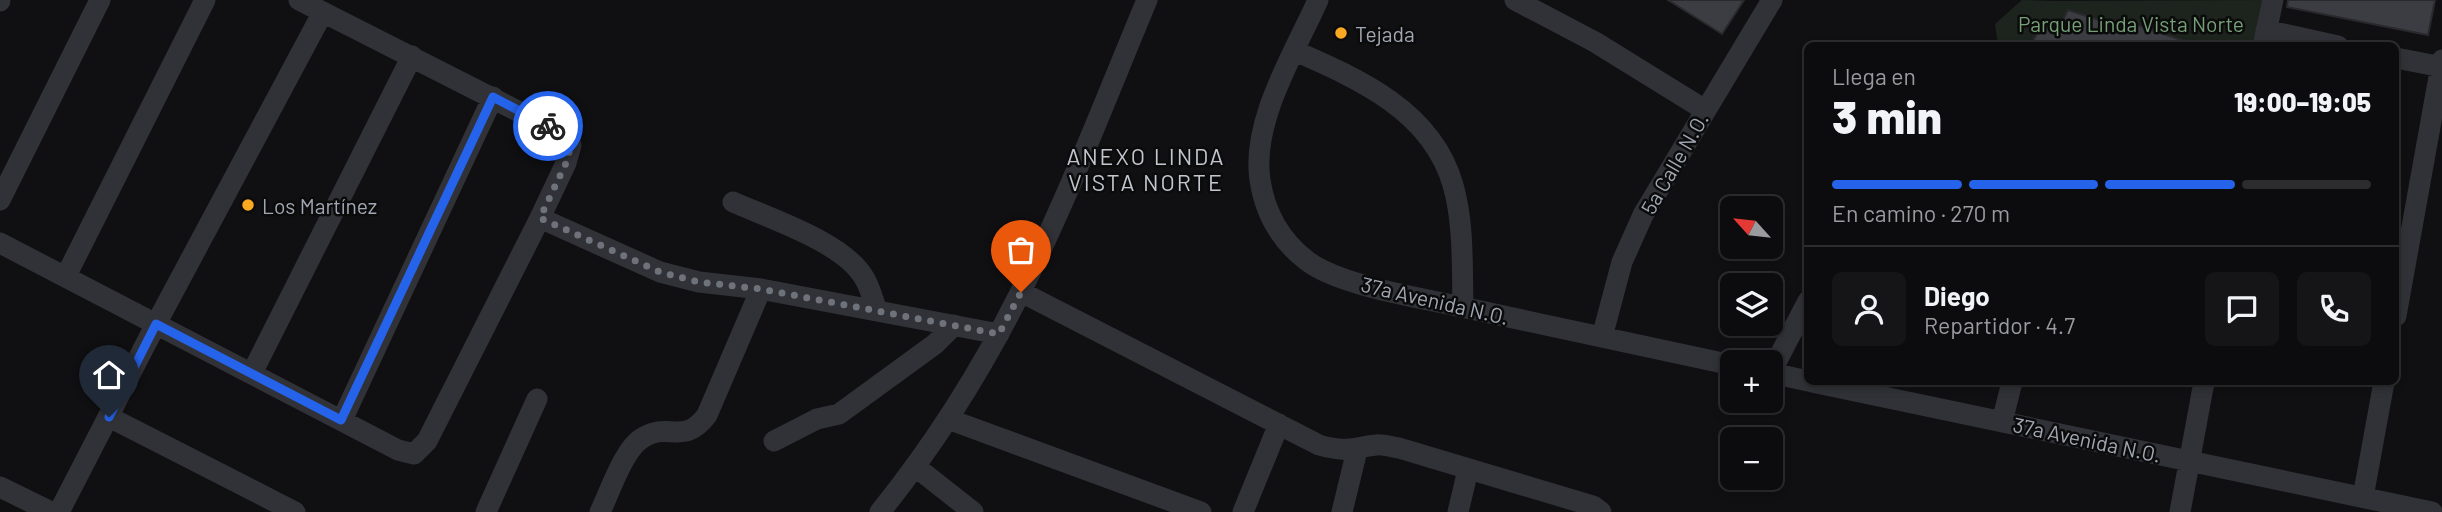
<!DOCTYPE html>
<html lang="es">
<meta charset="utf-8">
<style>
:root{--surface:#0c0c0e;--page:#151517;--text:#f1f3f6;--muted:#9a9b9e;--line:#2c2c2e;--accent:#2563eb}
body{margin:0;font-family:Barlow,sans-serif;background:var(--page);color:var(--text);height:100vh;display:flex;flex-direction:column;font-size:26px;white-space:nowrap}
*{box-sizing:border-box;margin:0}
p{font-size:23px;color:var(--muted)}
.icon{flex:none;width:38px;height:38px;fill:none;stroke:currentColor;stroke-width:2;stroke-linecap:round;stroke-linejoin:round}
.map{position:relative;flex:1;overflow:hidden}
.side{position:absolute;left:1804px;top:42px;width:595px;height:343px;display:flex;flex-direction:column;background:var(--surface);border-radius:10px;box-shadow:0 4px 10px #0003,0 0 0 2px var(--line)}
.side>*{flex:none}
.needle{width:46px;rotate:297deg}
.controls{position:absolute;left:1720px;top:196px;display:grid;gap:14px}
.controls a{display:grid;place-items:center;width:63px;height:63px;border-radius:10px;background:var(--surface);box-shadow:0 4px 10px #0003,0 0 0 2px var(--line);font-size:35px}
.pin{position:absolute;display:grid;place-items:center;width:60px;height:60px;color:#fff;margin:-72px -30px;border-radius:50% 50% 50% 0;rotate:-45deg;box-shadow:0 0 7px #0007}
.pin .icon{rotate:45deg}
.courier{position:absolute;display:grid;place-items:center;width:70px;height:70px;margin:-35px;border:5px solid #2563eb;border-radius:50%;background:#fff;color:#222;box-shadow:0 2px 9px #0007}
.head em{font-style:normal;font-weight:800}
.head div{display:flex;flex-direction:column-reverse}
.head{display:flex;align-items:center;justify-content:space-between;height:119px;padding:0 28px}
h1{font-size:46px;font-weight:800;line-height:52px}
.bar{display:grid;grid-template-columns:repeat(4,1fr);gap:10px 7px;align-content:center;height:84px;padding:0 28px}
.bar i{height:9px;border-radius:5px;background:var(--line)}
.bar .selected{background:var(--accent)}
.bar p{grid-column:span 4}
.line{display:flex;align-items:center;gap:18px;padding:0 28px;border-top:2px solid var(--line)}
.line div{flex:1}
.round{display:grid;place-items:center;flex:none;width:74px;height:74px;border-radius:10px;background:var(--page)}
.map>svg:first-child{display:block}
.green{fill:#1c241d}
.building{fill:#3c3d42;stroke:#2a2a2e;stroke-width:2}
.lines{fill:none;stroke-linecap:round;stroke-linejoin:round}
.minor{stroke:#313237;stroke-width:21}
.done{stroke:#6e727b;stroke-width:7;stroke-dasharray:0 12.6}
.route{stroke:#2563eb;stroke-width:9}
.poi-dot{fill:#f9a921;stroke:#0b0b0c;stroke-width:2.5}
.labels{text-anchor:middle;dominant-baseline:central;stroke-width:5;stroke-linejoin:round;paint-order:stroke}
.park-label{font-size:21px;fill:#769f77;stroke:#0b0b0c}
.poi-label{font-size:21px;fill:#a0a7b3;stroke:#0b0b0c;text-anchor:start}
.street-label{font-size:21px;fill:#a0a7b3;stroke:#0b0b0c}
.neighbourhood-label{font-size:23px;letter-spacing:2px;fill:#c2c6cf;stroke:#0b0b0c}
</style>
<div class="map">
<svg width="2442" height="512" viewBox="0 0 2442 512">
<rect width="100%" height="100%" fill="#101012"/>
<path class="green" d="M2022 0 2056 1 2266 0 2256 45H1998L1995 24Z"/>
<path class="building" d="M1668 0H1744L1722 34Z
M2288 0H2435L2428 35 2287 7Z
M2068 10 2126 29 2123 20 2190 43 2189 46H2030L2042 25 2058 30Z"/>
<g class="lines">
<path class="minor" d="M1318 0C1295 52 1251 121 1260 180 1265 213 1279 239 1306 260 1337 285 1417 297 1457 306 1549 326 1641 345 1732 365
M1515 0 1595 42 1705 110
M0 1V0
M2266 30 2338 46
M2263 46 2273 0
M1295 51C1359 79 1432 111 1453 185 1464 223 1462 267 1463 307
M2396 58 2442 67
M0 200 100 0
M733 202C769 218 842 242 863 276 870 286 873 300 877 311
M540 218 660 272 699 282 761 289 999 334
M0 243 398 450 414 454 427 441 540 218 566 163 571 145 557 131 299 0
M66 276 205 0
M1021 292 1319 445C1348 453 1350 448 1376 445 1383 444 1392 447 1399 448L1593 506 1601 512
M2396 316 2442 60
M1602 337 1622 262 1643 215 1772 0
M1771 372 1808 301
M252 373 412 56
M1771 373 1808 381
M1812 382 2432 512
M109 417 295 512
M948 419 1201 512
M342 420 493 97
M2002 422 2012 382
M774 441 817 419 839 414 935 344 954 325
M916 467 973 512
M0 487 51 512
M2363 497 2384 382
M59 512 156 324 323 12
M486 512 537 399
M600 512C610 492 624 447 644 437 669 422 684 446 707 415L761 289
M880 512C934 445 981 371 1020 293 1068 198 1106 98 1147 0
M1243 512 1279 424
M1342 512 1357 450
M1458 512 1468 470
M2180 512 2204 382"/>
</g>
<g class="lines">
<path class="done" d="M548 126 558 131 571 145 566 163 540 218 660 272 699 282 761 289 999 334 1021 292"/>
<path class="route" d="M109 417 156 324 341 420 493 97 548 126"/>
</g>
<g class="poi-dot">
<circle cx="1341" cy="33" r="7"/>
<circle cx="248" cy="205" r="7"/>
</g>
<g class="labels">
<g class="park-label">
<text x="2131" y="23">Parque Linda Vista Norte</text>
</g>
<g class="poi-label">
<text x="1355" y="33">Tejada</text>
<text x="262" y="205">Los Martínez</text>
</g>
<g class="street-label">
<text transform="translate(1674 163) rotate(-60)">5a Calle N.O.</text>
<text transform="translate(1435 300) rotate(13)">37a Avenida N.O.</text>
<text transform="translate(2087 439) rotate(12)">37a Avenida N.O.</text>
</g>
<g class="neighbourhood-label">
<text x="1146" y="156">ANEXO LINDA<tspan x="1146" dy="26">VISTA NORTE</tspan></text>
</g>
</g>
</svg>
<div class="controls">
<a><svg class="needle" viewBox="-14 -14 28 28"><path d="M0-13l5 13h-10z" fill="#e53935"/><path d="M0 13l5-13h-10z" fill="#9a9b9e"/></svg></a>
<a><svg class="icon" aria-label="layers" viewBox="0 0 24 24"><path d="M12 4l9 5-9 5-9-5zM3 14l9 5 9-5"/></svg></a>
<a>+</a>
<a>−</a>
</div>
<div class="pin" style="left:1021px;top:292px;background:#ea580c"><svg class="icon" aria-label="bag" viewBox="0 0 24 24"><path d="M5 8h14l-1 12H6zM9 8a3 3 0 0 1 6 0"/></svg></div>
<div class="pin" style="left:109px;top:417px;background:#1f2937"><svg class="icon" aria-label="home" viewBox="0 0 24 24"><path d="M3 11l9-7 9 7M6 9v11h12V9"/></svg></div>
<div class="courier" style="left:548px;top:126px"><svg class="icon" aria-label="bike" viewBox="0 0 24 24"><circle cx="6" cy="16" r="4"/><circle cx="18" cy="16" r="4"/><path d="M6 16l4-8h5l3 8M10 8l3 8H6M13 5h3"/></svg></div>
<section class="side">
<div class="head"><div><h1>3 min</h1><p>Llega en</p></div><em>19:00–19:05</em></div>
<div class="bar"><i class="selected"></i><i class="selected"></i><i class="selected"></i><i></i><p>En camino · 270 m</p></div>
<div class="line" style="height:126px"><a class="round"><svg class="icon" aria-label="person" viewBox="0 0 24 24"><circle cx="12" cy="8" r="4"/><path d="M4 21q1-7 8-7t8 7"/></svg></a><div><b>Diego</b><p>Repartidor · 4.7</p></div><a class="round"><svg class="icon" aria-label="chat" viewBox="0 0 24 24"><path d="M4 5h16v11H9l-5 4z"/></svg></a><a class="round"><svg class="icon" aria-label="phone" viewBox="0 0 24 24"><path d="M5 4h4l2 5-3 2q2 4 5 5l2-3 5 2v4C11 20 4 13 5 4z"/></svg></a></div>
</section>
</div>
